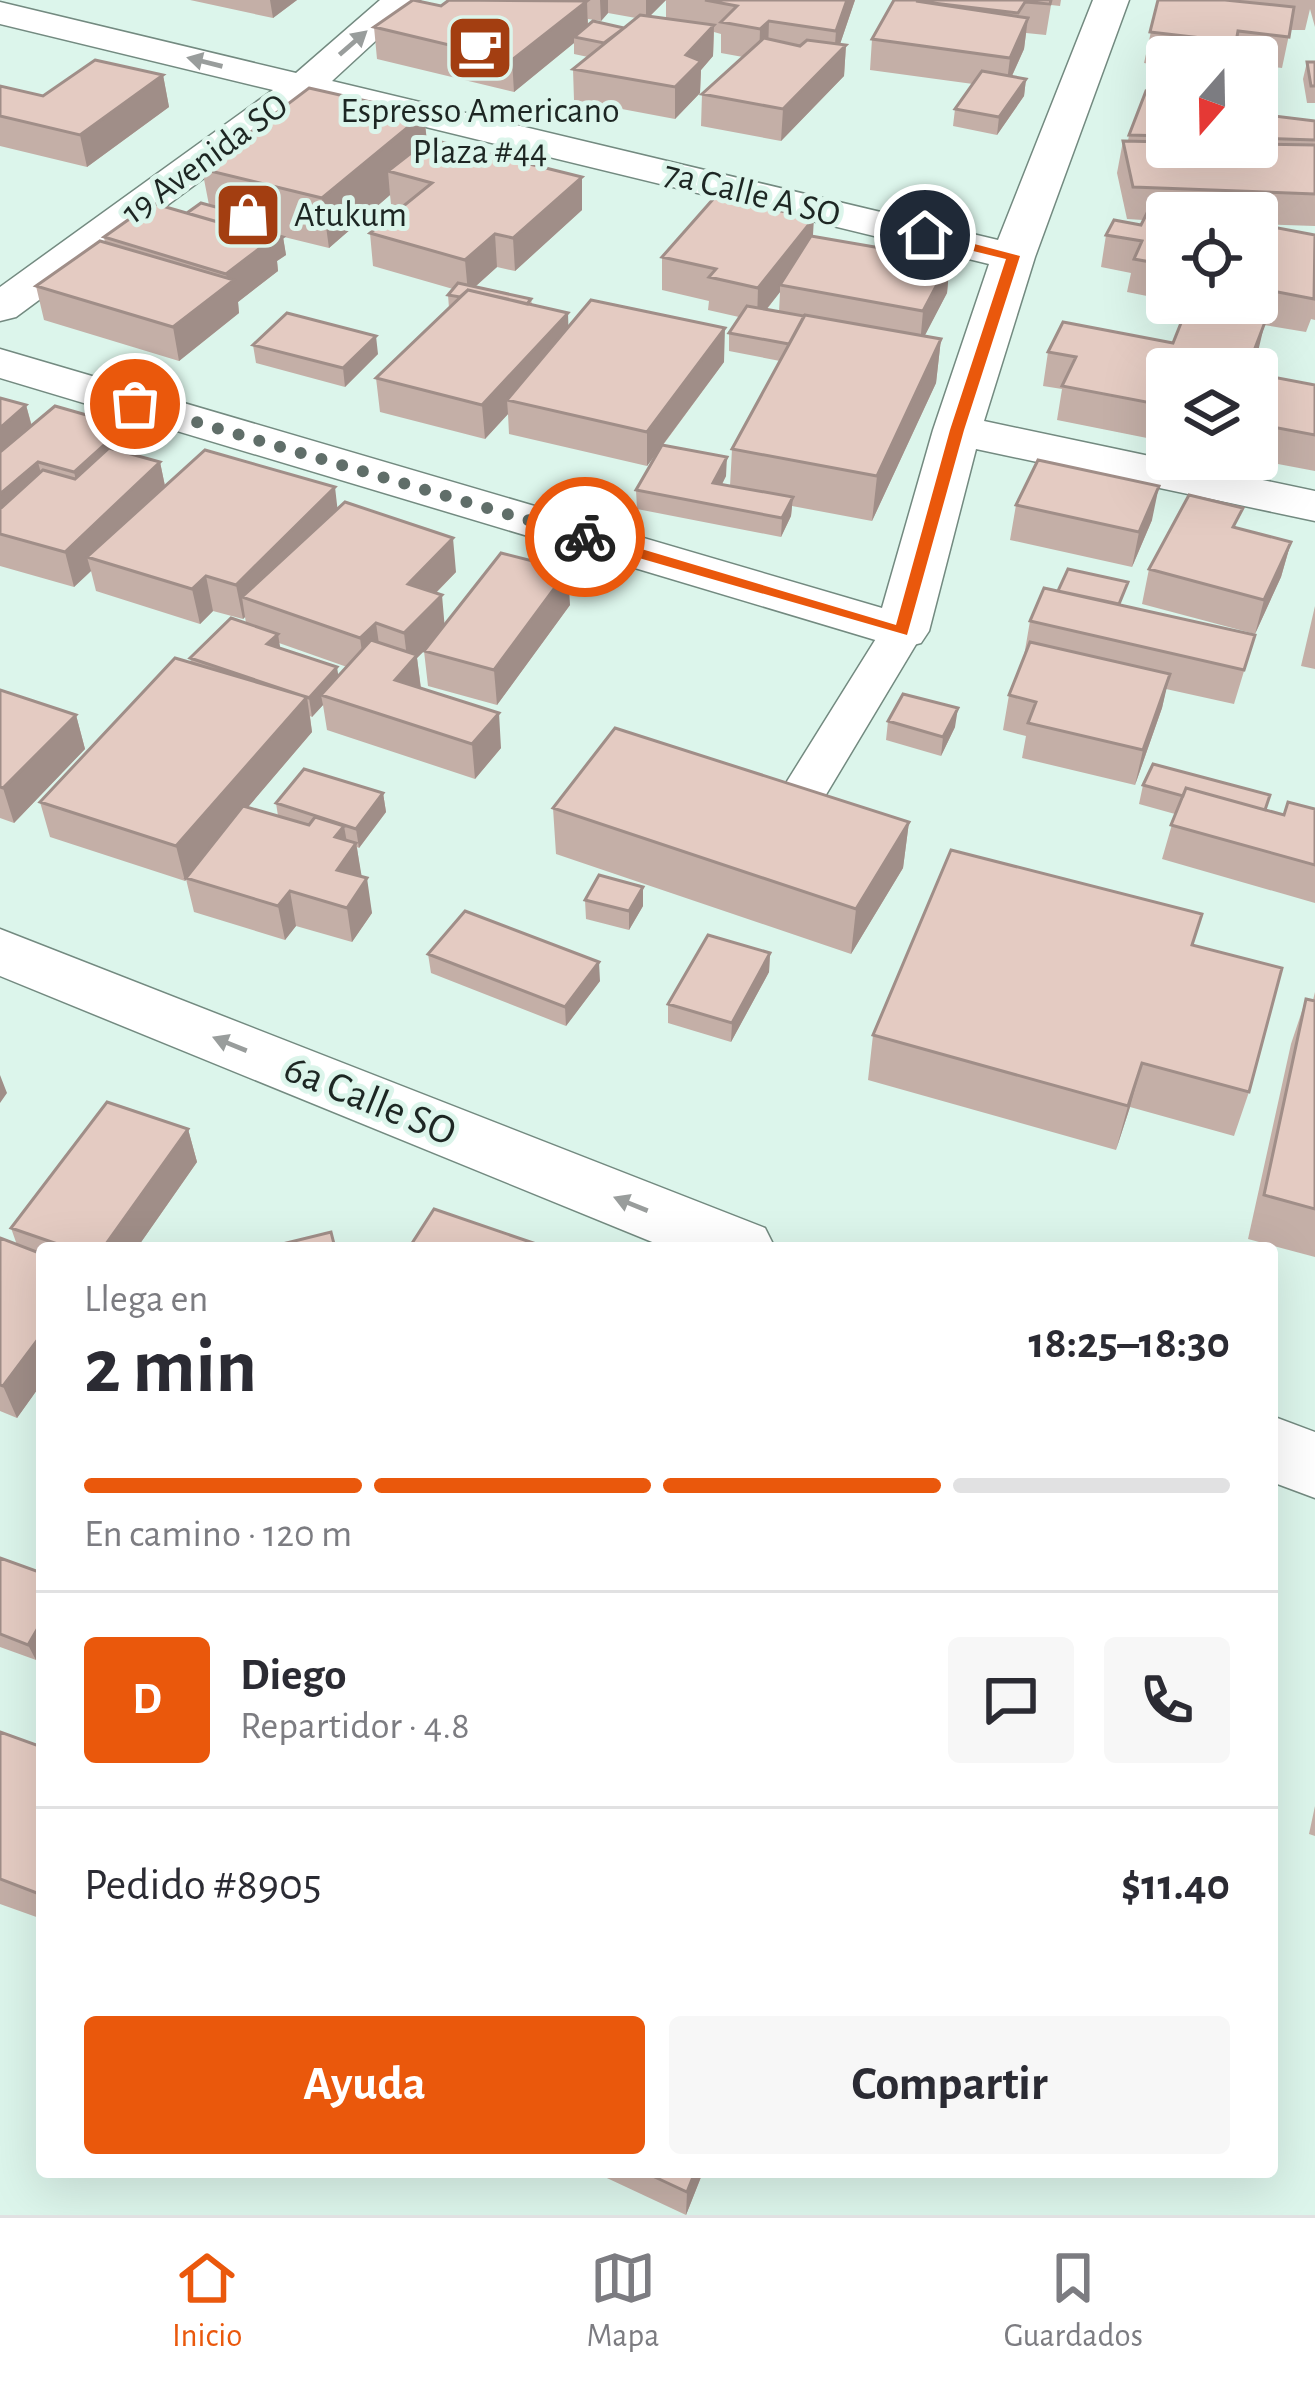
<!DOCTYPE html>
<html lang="es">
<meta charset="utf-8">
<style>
:root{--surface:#fff;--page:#f7f7f7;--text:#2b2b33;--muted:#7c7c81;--line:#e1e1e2;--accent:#ea580c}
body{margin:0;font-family:"Alegreya Sans",sans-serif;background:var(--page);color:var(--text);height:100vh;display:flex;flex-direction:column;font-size:45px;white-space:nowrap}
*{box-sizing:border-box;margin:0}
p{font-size:39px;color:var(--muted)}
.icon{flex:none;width:66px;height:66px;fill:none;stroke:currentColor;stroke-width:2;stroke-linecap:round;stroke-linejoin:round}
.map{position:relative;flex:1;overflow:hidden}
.details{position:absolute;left:36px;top:1242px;width:1242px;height:936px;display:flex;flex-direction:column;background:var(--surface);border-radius:12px;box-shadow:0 12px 48px #0002}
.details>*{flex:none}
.needle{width:78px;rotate:200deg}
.tools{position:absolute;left:1146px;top:36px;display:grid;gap:24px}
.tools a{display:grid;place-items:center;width:132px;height:132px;border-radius:12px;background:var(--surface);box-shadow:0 12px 48px #0002;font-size:60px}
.pin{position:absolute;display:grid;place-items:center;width:102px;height:102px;color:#fff;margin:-51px;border:6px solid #fff;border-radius:50%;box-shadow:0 3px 12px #0007}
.courier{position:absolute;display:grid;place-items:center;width:120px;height:120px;margin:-60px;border:9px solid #ea580c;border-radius:50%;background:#fff;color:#222;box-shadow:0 3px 15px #0007}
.head em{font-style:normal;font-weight:700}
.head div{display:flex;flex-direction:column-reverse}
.head{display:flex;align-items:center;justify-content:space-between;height:204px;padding:0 48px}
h1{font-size:78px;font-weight:700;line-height:90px}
.bar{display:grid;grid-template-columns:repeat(4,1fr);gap:18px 12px;align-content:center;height:144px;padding:0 48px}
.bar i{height:15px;border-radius:9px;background:var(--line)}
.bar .current{background:var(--accent)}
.bar p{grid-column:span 4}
.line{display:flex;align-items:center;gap:30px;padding:0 48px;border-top:3px solid var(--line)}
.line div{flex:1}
.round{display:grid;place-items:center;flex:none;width:126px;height:126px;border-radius:12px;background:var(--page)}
.action{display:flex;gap:24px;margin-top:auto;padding:24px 48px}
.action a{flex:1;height:138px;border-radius:12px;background:var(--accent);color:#fff;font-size:48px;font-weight:700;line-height:138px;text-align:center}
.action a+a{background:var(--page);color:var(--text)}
.dock{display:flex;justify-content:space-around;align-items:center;height:168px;border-top:3px solid var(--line);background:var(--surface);font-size:33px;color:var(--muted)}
.dock a{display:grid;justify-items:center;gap:6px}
.dock .current{color:var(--accent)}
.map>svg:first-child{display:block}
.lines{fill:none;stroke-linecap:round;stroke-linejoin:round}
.service-casing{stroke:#738a80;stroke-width:3}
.minor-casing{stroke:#738a80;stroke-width:3}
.service{fill:#fff;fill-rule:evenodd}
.minor{fill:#fff;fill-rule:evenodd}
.wall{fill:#c4afa7;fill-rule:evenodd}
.shaded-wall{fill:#a08e88}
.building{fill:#e4cbc2;stroke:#a08e88;stroke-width:3}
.oneway{fill:#999d9c}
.route{fill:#ea580c}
.done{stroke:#606e69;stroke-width:12;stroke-dasharray:0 21.6}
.labels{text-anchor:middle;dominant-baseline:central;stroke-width:10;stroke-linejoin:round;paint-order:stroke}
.far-poi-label{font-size:36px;fill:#1d2623;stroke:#dcf5eb}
.far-street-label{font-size:36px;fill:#1d2623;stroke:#dcf5eb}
.street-label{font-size:42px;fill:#1d2623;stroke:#dcf5eb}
</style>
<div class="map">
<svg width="1315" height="2215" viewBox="0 0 1315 2215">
<rect width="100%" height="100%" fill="#dcf5eb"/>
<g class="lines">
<defs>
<path id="service" d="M902 617 917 621 924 631 815 813 798 818 781 813 774 802 781 791 887 621Z"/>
<path id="minor" d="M380 0H420L332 81 998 240 1093 0H1129L1035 257 984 421 1315 491V521L976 449 929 631 921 643 902 648 0 378V349L882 608 933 430 989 264 311 99 16 317 0 321V287L273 90 0 24V2L296 73Z
M0 929 765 1228 775 1248H667L0 976Z
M1272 1416 1315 1432V1498L1272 1482Z"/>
</defs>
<use href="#service" class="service-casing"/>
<use href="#minor" class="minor-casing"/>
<use href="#service" class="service"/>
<use href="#minor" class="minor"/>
</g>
<path class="wall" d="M190 0H297L273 18Z
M449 0H855L840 44 846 45 844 76 781 141 701 126 702 94 743 57 721 53V34L714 32 713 56 701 70 700 93 675 119 574 100 573 69 588 57 574 54V43L514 92 377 59 374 27 441 6ZM666 0V18L650 16ZM608 13 636 18 624 28 588 25V19L601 21Z
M894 0H1061L1060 6 1051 5 1046 35 1026 33 1024 49 1012 76 1026 79 1024 96 997 135 953 126 955 109 973 84 870 70 872 39Z
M1158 0H1315V27L1310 9 1305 30H1290L1282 68 1257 65V57H1167V147H1257V114L1315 121V226L1257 224V213H1167V300L1127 292 1131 273 1101 267 1106 235 1141 225 1143 220 1127 219 1117 173 1123 141H1128L1129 135 1152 92 1156 65 1144 63Z
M1307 62H1315V103H1307L1303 79Z
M163 75 169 107 87 167 0 146V86L43 96Z
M424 114 427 141 582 177V210L515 271 497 267 475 287 531 299 532 305 568 327 724 362 663 445 726 476 722 484 730 486 732 449 780 361 729 351V333L739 317 708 310 709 301 662 290V257L813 236 950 260 947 293 924 336 941 339 936 383 872 521 792 506 791 516 781 537 637 509 636 490 661 447 647 466 509 434 508 414 485 439 380 412 376 378 449 308 448 295 453 289 373 266 370 233 402 207 391 204 390 195 329 248 280 236 283 237 286 255 277 261 278 271 238 302 239 313 179 361 44 320 36 286 105 243 104 237 209 205 202 169ZM780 292 779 312 767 309Z
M1257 224 1315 235V320L1311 319 1306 332 1264 325 1252 369H1167V442L1057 420 1062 389 1043 386 1048 352 1173 343 1186 310 1182 309 1180 303H1257Z
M253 345 378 354 345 387 256 363Z
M1257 374 1315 385V471L1252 459H1257Z
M0 398 26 405 32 426 160 462 165 486 338 509 456 572 436 593 444 625 570 605 497 705 428 686 424 651 417 658 421 688 501 748 475 779 327 730 323 705 312 717 310 716 312 732 248 807 278 816 276 803 383 793 386 812 359 848 357 847 361 877 372 913 352 942 296 926 285 940 194 912 186 879 185 881 50 837 40 802 191 662 190 658 246 623 245 617 243 619 213 611 200 624 96 591 91 571 74 587 0 566ZM279 643 347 667 339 676 280 648Z
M1016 505 1152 520 1132 567 1010 540Z
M1238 528 1291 542 1281 577 1255 634 1142 604 1149 569Z
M1122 605 1255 635 1234 704 1166 689 1162 708 1135 785 1022 758 1026 736 1003 730 1009 695 1024 656 1030 621Z
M1315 606V669L1301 666Z
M0 690 76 715 85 749 14 823 0 818Z
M888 721 955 727 941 756 886 740Z
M1143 785 1284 815 1315 809V903L1162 859 1175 814 1139 804Z
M553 808 909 822 903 868 851 954 556 854Z
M643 887V906L629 930 586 919 585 900Z
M1202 914 1193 945 1249 1092 1234 1136 1130 1107 1116 1150 868 1080 873 1035Z
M770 953 769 972 731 1042 668 1023V1004Z
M428 954 600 981 566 1026 431 973Z
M1315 992V1257L1248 1239 1291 1044 1306 999 1313 1000Z
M188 1129 197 1162 137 1248H42V1383L17 1418 0 1411V1238L17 1245 11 1228Z
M0 1558 42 1573V1650L36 1660 0 1647Z
M0 1732 42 1747V1919L0 1904Z
M1315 1806V1836L1309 1834Z
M594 2172H703L686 2215Z"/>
<path class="shaded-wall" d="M270 0H297L273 18Z
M600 0H608V13L601 21Z
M646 0H666L646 20Z
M847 0H855L836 56 846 45 844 76 781 141 783 109 834 58 836 31Z
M587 1 588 32 574 37V43L514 92 512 60Z
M1028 18 1024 49 1006 89 1010 58Z
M769 21 768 52 759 60 760 29Z
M714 25 713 56 701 70 700 93 675 119V87L686 55Z
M163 75 169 107 87 167 80 135Z
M1026 79 1024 96 997 135 999 117Z
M424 114 429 163 388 171 390 195 329 248 322 198Z
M582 177V210L515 271 513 238Z
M814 218 812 251 780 285V292L757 321 758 288Z
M495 234 497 267 468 293 465 260Z
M283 237 286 255 277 261 278 271 238 302 239 313 179 361 173 327 228 284 226 274 273 238Z
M950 260 947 293 920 345 923 311Z
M568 313 569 346 507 400 508 414 485 439 482 405Z
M1265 322 1257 356 1252 369H1249Z
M725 328 724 362 647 466V432Z
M376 336 378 354 345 387 343 368Z
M941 339 936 383 872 521 877 476Z
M26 405 35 439 0 470V428Z
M125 426 133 461 82 506 74 472Z
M727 457 726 476 713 502V483Z
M38 462 47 496 0 534V494Z
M160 462 167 496 87 557 91 571 74 587 65 552Z
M1159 486 1152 520 1132 567 1139 532Z
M335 487 339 522 242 597 245 617 243 619 236 585Z
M793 497 791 516 781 537 782 518Z
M453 538 456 572 411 618 408 584Z
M1291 542 1281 577 1255 634 1264 600Z
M568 570 570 605 497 705 494 670Z
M206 576 213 611 200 624 192 589Z
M442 595 445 630 417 658 421 690 395 680 408 666 404 633Z
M376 623 381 658 365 673 360 638Z
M278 634 281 653 267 644Z
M337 667 340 686 321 695 323 705 312 717 309 698Z
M1170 674 1162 708 1135 785 1143 750Z
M307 697 312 732 185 881 176 846Z
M958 708 955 727 941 756 943 737Z
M499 713 501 748 475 779 472 744Z
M76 715 85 749 14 823 3 788Z
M383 793 386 812 359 848 356 829Z
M909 822 903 868 851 954 856 909Z
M344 826 349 854 356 843 362 878 337 870 335 837Z
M367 878 372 913 352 942 347 908Z
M643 887V906L629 930V911Z
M290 891 296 926 285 940 278 906Z
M770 953 769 972 731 1042 732 1023Z
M599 962 600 981 566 1026 565 1007Z
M1142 1063 1130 1107 1116 1150 1128 1106Z
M0 1075 7 1093 0 1103Z
M188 1129 197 1162 137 1248H103Z
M42 1334V1383L17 1418 3 1386Z
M42 1621V1650L36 1660 28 1645Z
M695 2172H703L686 2215 687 2192Z"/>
<path class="building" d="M413 0 441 6 449 0 587 1 512 60 374 27Z
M705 0H847L836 31 769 21 760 29 721 22 737 6Z
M894 0H1051L1050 4 1025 2 1018 13 916 1 1028 18 1010 58 872 39Z
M1158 0H1225L1294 7 1289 37 1238 31 1236 42 1150 32Z
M640 15 714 25 686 55 701 61 675 87 573 69Z
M593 21 624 28 604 43 574 37Z
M764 38 800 46 807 40 846 45 783 109 702 94Z
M1159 52 1208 57H1167V84L1154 82Z
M95 60 163 75 80 135 0 116V86L43 96Z
M1307 62H1315V86H1311Z
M982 71 1026 79 999 117 955 109Z
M309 88 424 114 322 198 202 169Z
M1146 91 1167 94V136L1129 135Z
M1257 114 1315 121V140L1257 138Z
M429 139 582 177 513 238 495 234 465 260 370 233 432 183 388 171Z
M1123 141 1167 142V147H1257V144L1315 145V194L1133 187Z
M715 197 814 218 758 288 709 277 716 269 662 257Z
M152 203 273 238 226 274 104 237Z
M201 203 267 221 256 229 283 237 274 243 273 238 187 213Z
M1151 205 1193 213H1167V265L1134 259 1142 241 1106 235 1114 220 1141 225Z
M1257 224 1315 235 1314 299 1257 288Z
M811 236 950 260 923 311 780 285Z
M100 241 234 280 173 327 36 286Z
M458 283 531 299 527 304 468 290 460 297 448 295Z
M468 290 568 313 482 405 376 378Z
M591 300 725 328 647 432 507 400Z
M747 306 804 316 789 344 729 333Z
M1187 308 1265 322 1252 356 1230 352 1223 369H1167V406L1062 386 1076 357 1048 352 1063 322 1173 343Z
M287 313 376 336 343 368 253 345Z
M805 315 941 339 877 476 732 449Z
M1257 374 1315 385V435L1257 424Z
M0 398 26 405 0 428Z
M55 406 125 426 74 472 38 462 0 494V452Z
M662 445 727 457 713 483 793 497 782 518 636 490Z
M109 448 160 462 65 552 0 534V509L43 470 75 479Z
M205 450 335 487 236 585 206 576 192 589 87 557Z
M1038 460 1159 486 1139 532 1016 505Z
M1189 495 1243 508 1233 527 1291 542 1264 600 1149 569Z
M345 502 453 538 408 584 442 595 404 633 376 623 360 638 242 597Z
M501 553 568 570 494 670 424 651Z
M1068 569 1128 582 1119 604 1058 591Z
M1044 588 1255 635 1244 670 1030 621Z
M231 618 278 634 267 644 337 667 309 698 190 658Z
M371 640 417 655 395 680 499 713 472 744 321 695Z
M1030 642 1170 674 1143 750 1028 723 1036 702 1009 695Z
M175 658 307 697 176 846 40 802Z
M0 690 76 715 3 788 0 787Z
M903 694 958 708 943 737 888 721Z
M615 728 909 822 856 909 553 808Z
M1153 764 1270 795 1265 810 1186 788 1183 796 1143 785Z
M304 769 383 793 356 829 276 803Z
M1186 788 1284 815 1288 802 1315 809V865L1171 825Z
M243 806 309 825 315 817 344 826 335 837 356 843 337 870 367 878 347 908 290 891 278 906 186 878Z
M951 850 1202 914 1192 945 1282 968 1249 1092 1142 1063 1128 1106 873 1035Z
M599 875 643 887 629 911 585 900Z
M465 911 599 962 565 1007 428 954Z
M708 935 770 953 732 1023 668 1004Z
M1306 999 1315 1001V1209L1264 1195Z
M107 1102 188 1129 103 1248H69L11 1228Z
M434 1209 545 1247 409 1248Z
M331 1232 335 1248H266Z
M0 1238 42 1254V1334L3 1386 0 1385Z
M0 1558 42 1573V1621L28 1645 0 1634Z
M0 1732 42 1747V1895L0 1879Z
M644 2172H695L687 2192Z"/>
<defs><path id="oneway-solid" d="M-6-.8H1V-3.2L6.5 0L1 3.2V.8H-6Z" transform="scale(3)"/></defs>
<g class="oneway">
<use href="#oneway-solid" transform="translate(353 43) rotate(-41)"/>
<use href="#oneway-solid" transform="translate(205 62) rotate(-166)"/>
<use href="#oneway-solid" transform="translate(230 1044) rotate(-158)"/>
<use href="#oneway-solid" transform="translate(631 1204) rotate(-158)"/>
</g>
<path class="route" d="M925 231 1020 256 964 430 907 635 580 541V534H591L896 625 950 430 1006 259 920 238Z"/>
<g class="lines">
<path class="done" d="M135 404 585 537"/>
</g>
<defs>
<symbol id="cafe-square" viewBox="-11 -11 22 22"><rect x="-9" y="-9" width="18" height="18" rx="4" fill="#a33e11" stroke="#dcf5eb"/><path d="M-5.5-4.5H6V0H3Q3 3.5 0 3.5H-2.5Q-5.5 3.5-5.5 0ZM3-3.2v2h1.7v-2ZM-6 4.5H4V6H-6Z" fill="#fff"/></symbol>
<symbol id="shop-square" viewBox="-11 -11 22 22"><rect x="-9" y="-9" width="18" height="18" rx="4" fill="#a33e11" stroke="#dcf5eb"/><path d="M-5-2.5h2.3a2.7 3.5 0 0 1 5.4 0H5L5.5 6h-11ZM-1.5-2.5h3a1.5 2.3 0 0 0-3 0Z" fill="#fff"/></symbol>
</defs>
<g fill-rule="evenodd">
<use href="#cafe-square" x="442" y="10" width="76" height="76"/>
<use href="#shop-square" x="210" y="177" width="76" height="76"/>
</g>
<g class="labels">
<g class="far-poi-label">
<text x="480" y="111">Espresso Americano<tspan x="480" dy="41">Plaza #44</tspan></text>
<text x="294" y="215" text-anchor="start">Atukum</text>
</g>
<g class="far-street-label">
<text transform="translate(205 159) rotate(-36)">19 Avenida SO</text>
<text transform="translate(752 194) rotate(14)">7a Calle A SO</text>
</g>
<g class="street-label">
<text transform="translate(370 1100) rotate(22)">6a Calle SO</text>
</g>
</g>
</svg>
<div class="tools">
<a><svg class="needle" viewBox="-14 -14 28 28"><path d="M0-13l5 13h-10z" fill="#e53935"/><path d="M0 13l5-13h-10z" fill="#7c7c81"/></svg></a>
<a><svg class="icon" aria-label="locate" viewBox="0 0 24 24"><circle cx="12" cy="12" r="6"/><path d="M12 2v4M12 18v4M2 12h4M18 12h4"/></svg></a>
<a><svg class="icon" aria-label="layers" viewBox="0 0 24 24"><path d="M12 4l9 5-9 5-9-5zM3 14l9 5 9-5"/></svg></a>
</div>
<div class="pin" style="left:135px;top:404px;background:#ea580c"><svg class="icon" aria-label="bag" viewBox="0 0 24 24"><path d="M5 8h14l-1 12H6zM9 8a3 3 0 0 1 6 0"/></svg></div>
<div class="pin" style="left:925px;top:235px;background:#1f2937"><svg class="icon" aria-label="home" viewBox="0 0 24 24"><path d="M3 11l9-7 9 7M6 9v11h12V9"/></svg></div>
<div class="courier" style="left:585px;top:537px"><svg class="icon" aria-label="bike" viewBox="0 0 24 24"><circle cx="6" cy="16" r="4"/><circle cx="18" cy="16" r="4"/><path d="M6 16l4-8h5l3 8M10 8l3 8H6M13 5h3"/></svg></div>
<section class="details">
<div class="head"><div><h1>2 min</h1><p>Llega en</p></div><em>18:25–18:30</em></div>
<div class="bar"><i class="current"></i><i class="current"></i><i class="current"></i><i></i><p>En camino · 120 m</p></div>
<div class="line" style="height:216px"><b class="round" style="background:var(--accent);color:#fff">D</b><div><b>Diego</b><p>Repartidor · 4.8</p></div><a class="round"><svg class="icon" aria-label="chat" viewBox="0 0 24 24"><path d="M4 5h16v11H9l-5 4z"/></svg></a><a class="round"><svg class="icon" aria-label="phone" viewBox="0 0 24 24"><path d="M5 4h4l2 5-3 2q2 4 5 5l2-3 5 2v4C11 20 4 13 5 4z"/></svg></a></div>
<div class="line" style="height:156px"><div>Pedido #8905</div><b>$11.40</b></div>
<div class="action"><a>Ayuda</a><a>Compartir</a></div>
</section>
</div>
<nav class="dock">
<a class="current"><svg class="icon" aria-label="home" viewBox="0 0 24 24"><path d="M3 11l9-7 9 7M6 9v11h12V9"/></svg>Inicio</a>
<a><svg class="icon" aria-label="map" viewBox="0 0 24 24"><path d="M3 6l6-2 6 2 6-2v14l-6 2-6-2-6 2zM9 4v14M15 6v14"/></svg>Mapa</a>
<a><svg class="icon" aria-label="saved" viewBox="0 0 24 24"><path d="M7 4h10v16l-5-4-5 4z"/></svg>Guardados</a>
</nav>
